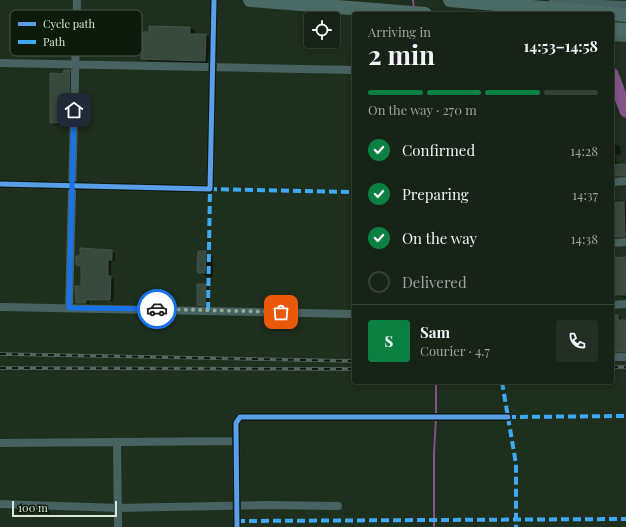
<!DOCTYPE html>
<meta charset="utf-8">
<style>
:root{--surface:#162316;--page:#232f23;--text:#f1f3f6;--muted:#9ea4a1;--line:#354035;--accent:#0b8043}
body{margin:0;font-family:"Playfair Display",serif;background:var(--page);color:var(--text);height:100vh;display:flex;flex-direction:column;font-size:15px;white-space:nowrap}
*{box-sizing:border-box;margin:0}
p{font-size:13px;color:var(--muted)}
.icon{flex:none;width:22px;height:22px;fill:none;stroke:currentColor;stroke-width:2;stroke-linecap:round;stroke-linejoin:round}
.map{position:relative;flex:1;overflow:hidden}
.details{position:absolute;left:352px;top:12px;width:262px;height:372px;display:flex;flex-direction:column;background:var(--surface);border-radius:4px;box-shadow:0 2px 6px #0003,0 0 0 1px var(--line)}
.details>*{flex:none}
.fabs{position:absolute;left:304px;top:12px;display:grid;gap:8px}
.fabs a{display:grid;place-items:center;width:36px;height:36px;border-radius:4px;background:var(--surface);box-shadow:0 2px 6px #0003,0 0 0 1px var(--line);font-size:20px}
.scale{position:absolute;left:12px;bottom:10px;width:105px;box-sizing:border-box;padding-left:4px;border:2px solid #d7e9d6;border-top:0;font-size:11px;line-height:14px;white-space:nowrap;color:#d7e9d6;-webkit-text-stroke:3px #0d1a0c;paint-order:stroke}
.pin{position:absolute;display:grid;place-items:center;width:34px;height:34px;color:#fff;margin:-17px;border-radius:8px;box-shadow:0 2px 6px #0006}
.courier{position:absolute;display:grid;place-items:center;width:40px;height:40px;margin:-20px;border:3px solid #1a73e8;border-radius:50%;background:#fff;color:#222;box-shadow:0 1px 5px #0007}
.overview em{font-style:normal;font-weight:700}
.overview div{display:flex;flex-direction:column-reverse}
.overview{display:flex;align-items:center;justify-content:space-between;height:68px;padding:0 16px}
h1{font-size:26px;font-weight:700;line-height:30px}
.bar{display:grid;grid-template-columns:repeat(4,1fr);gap:6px 4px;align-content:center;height:48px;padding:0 16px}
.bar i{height:5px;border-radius:3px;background:var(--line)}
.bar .selected{background:var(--accent)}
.bar p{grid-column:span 4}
.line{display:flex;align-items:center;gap:10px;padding:0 16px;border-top:1px solid var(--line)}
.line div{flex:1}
.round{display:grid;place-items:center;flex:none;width:42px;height:42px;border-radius:4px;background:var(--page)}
ol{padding:0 16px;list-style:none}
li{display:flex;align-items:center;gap:12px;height:44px}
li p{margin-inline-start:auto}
li .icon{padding:4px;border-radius:50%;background:var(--accent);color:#fff;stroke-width:4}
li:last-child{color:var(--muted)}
li i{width:22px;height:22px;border:2px solid var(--line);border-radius:50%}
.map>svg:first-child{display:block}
.shadow{fill:#0007}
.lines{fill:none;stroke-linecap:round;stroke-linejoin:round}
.stream{stroke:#835487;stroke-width:2}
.river{stroke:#835487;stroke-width:13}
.building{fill:#38493d;stroke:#435449}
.minor-tunnel{stroke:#3a4b3a;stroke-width:8;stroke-dasharray:8 4;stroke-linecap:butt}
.minor{stroke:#486261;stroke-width:8}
.trunk{stroke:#4c6a66;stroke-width:14}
.rail-casing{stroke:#546660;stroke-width:3.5}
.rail{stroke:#0d1a0c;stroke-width:2;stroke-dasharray:6;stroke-linecap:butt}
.quiet{stroke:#3fa9f5;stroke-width:4;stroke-dasharray:8 4;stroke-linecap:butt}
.cycleway-casing{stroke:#0d1a0c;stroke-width:8}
.cycleway{stroke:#5a9eea;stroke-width:5}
.done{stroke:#96a896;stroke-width:4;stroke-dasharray:0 7.2}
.route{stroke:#1a73e8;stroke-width:5}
.key{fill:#0d1a0c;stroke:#4a5849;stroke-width:1}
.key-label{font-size:11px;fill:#d7e9d6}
</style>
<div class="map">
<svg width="626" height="527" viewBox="0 0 626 527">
<rect width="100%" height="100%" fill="#1e2f1e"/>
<path class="shadow" d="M190 28 195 31V35H206L211 38 210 63 148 61 143 59 150 33Z
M69 71 73 73 72 125H55L51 122 64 75Z
M612 142 620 146 621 154 615 155 617 165 626 166V179L612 181Z
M612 201 626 204V240L612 241Z
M111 251 115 253V261H111V277L114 279 113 301H89V304L76 302V287H82V267L77 264Z
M206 252 213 257V277H207L199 272Z
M626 258V299L625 297 612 295V263Z
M206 285 209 287V307L198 305Z
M612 316H618L621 318V321H626V353L612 352Z"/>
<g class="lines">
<path class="stream" d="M413 0 414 9
M623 105 626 104
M436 382V414
M434 527V453L436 418"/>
<path class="river" d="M612 74 626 111"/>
</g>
<path class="building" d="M149 26 190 27V34H206L205 61 141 59 142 32H149Z
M64 70H70L68 123H50V73L63 74Z
M625 164 626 176H612V165Z
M624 202 625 237H614L612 203Z
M80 248 112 250V260H108V276H111L110 300H86V303H76L75 286H81V266L76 265V256H80Z
M198 251H206L205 273H198L197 271Z
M626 257V295H614V292H612V258Z
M197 284H206L205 306 197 305Z
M612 315H618V320H626V352H612Z"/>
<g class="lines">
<path class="minor-tunnel" d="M501 1 502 14"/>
<path class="minor" d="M553 0 575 3 626 5
M612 37 626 38
M0 63 354 70
M612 182 626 181
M0 184 210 189 214 0
M612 243 626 242
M612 305 626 304
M0 307 354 314
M69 308 77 0
M612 357H626
M0 443 236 441
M117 443 118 527
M0 504 118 508 267 505 338 506
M237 527 236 423 240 417H508"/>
<path class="trunk" d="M250 0 425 14
M450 0 626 15
M612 29 626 30"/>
<defs>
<path id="rail" d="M0 354 354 361
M612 367H626
M0 368 354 369"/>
</defs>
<use href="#rail" class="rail-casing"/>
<use href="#rail" class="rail"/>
<path class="quiet" d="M208 310 210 189 354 192
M502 382 516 464V527
M508 417 626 416
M237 521 626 519"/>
<defs>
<path id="cycleway" d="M0 184 210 189 214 0
M237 527 236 423 240 417H508"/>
</defs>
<use href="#cycleway" class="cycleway-casing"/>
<use href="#cycleway" class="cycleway"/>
</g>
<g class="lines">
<path class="done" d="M157 309 281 312"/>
<path class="route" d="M74 110 69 308 157 309"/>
</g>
<rect x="10" y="10" width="132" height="46" rx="6" class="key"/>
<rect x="18" y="22" width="18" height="4" fill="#5a9eea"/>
<rect x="18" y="40" width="18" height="4" fill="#3fa9f5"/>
<g class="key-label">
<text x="43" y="28">Cycle path</text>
<text x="43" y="46">Path</text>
</g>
</svg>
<div class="fabs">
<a><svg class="icon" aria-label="locate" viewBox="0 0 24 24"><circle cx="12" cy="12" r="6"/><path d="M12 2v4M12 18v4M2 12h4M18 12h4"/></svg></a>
</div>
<div class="scale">100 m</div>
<div class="pin" style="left:281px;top:312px;background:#ea580c"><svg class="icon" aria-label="bag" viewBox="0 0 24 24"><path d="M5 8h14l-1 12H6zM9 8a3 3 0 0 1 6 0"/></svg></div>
<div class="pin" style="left:74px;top:110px;background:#1f2937"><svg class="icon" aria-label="home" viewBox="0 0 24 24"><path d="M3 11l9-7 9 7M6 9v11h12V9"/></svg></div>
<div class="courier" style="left:157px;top:309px"><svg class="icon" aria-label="car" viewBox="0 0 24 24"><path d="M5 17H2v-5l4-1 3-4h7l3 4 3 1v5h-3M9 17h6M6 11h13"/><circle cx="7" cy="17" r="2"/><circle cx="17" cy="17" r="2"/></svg></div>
<section class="details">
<div class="overview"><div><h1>2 min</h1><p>Arriving in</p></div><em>14:53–14:58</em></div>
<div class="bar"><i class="selected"></i><i class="selected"></i><i class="selected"></i><i></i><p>On the way · 270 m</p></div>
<ol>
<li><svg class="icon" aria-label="check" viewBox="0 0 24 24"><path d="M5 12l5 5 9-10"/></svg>Confirmed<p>14:28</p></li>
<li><svg class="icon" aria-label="check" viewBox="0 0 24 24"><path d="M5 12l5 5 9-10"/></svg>Preparing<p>14:37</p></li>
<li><svg class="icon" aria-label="check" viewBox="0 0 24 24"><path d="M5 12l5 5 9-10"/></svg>On the way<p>14:38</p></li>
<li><i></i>Delivered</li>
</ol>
<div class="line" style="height:72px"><b class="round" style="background:var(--accent);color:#fff">S</b><div><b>Sam</b><p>Courier · 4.7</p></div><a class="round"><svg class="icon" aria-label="phone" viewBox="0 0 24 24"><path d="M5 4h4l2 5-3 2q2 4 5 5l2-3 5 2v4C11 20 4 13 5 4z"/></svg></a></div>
</section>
</div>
